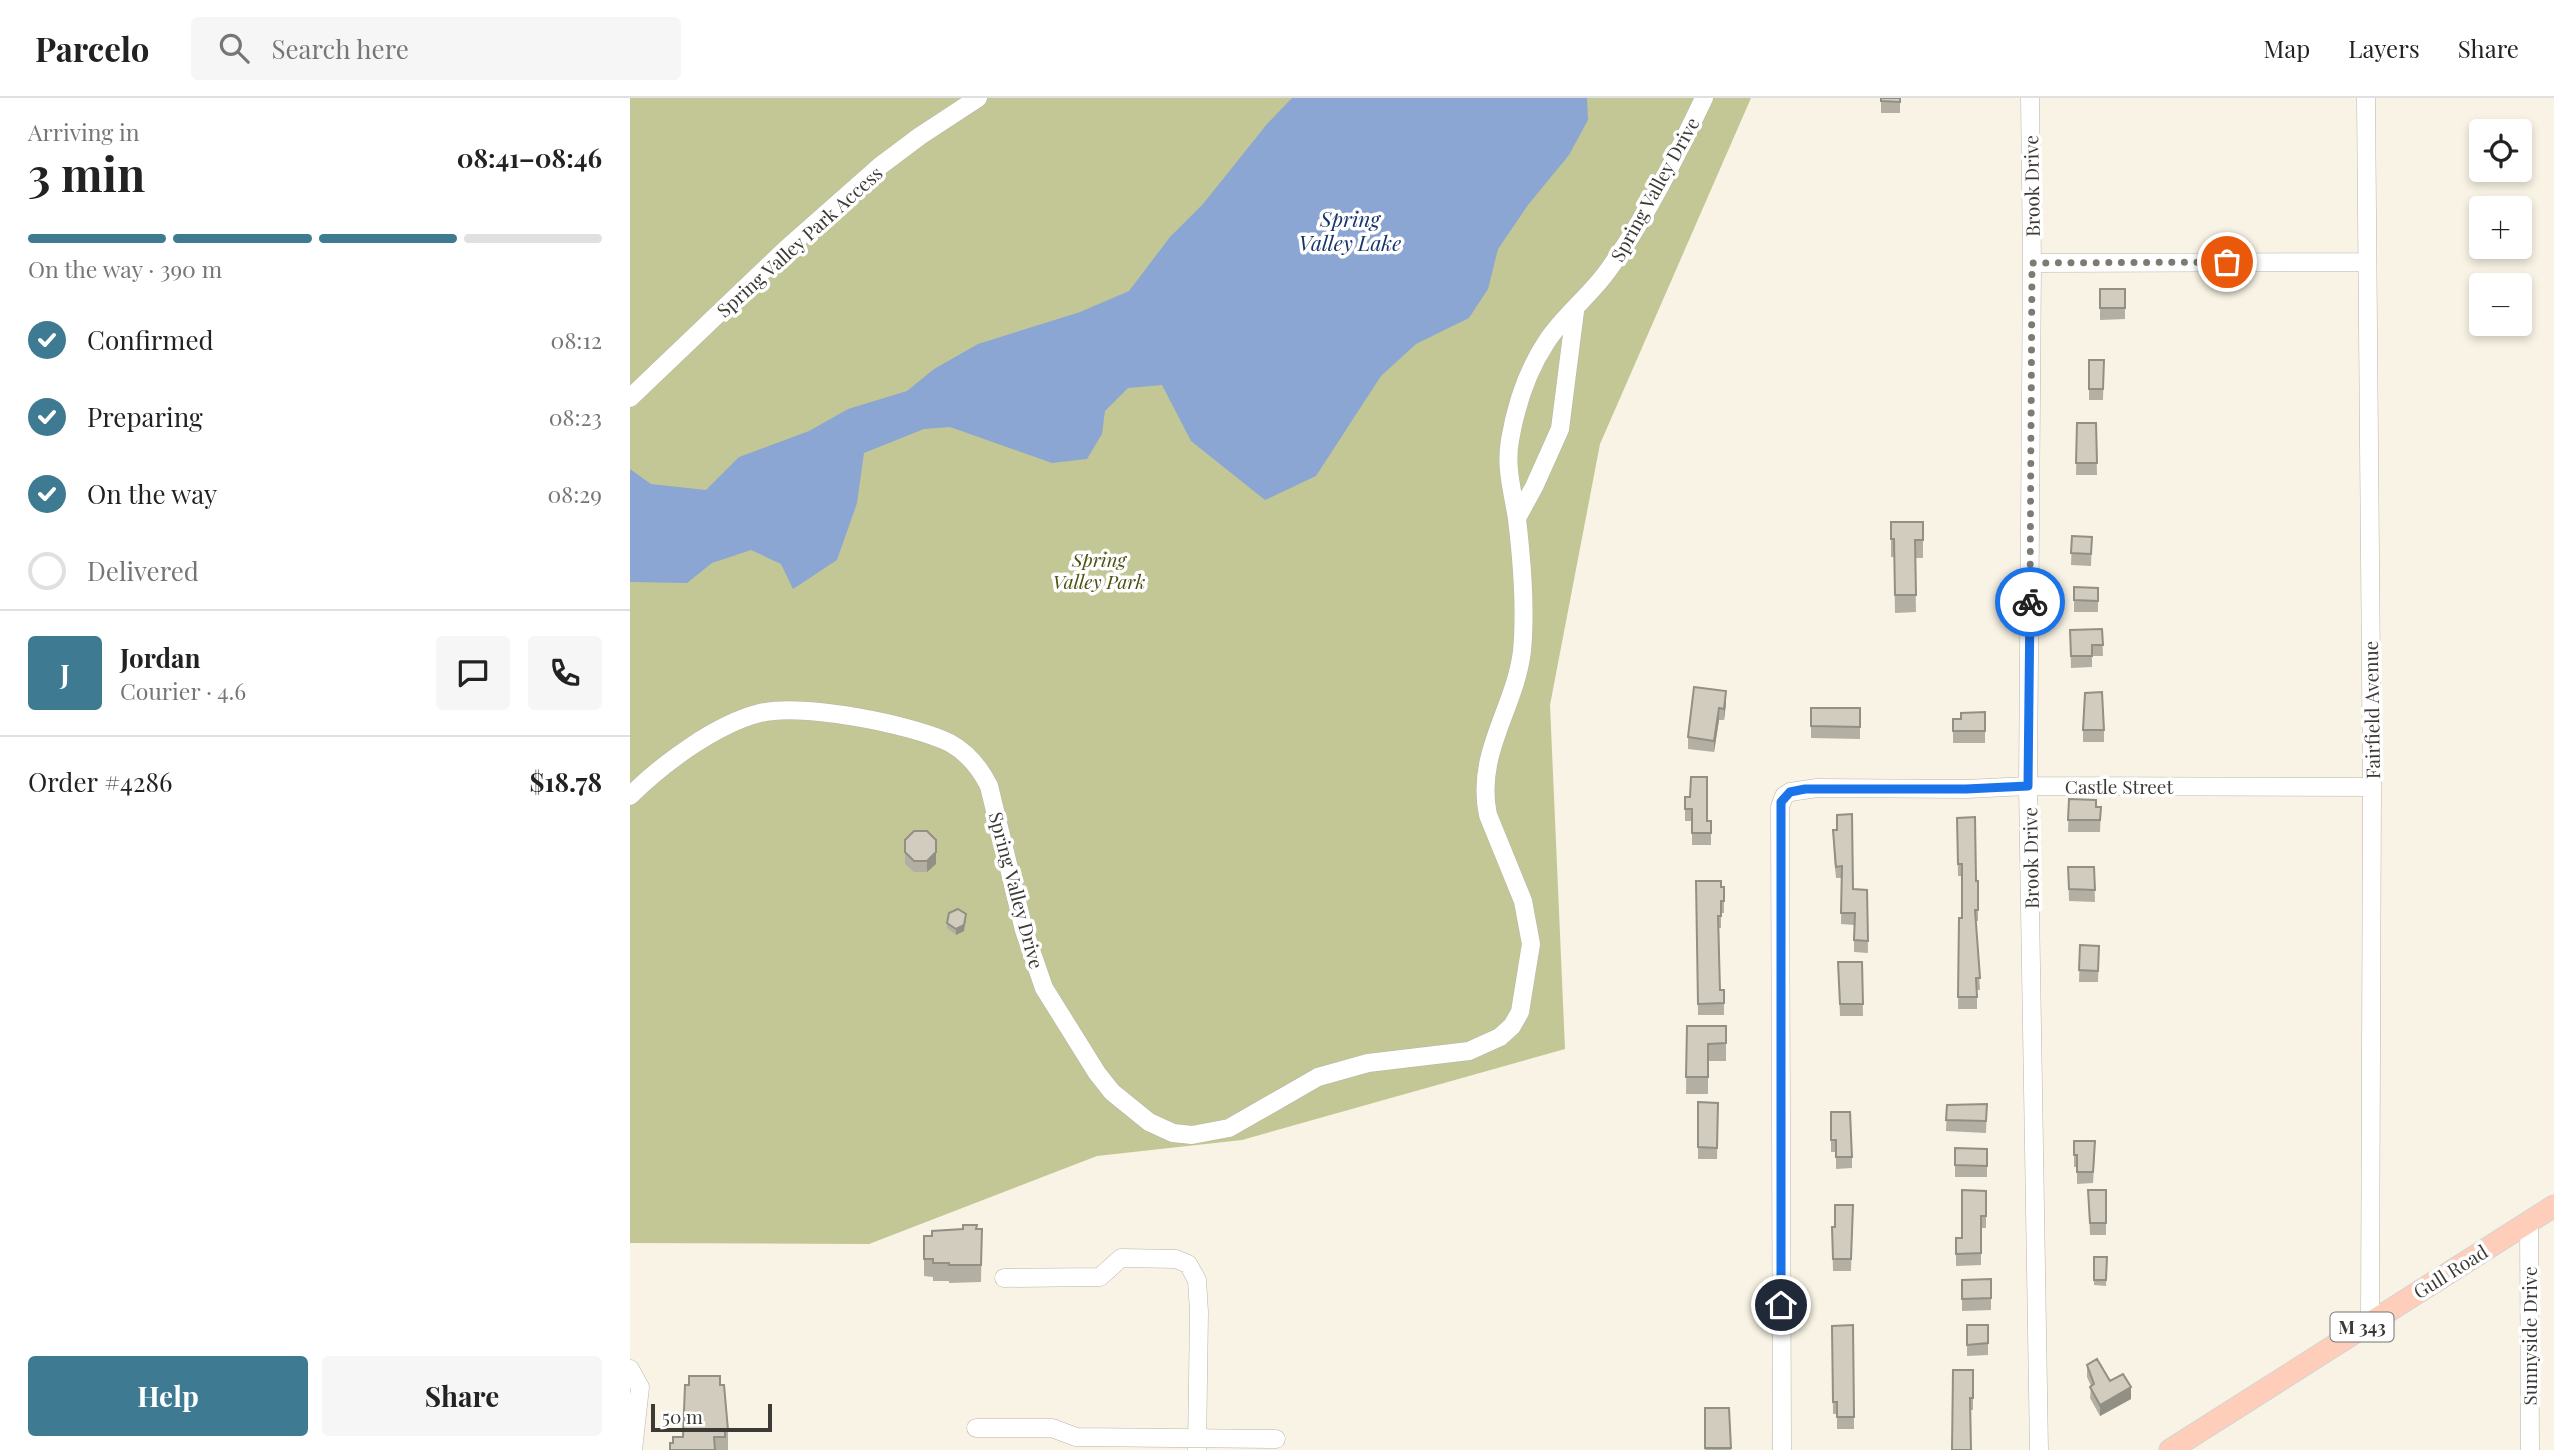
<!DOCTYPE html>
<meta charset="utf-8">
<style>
:root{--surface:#fff;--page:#f6f6f6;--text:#222;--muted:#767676;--line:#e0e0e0;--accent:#3e7a91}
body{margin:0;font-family:"Playfair Display",serif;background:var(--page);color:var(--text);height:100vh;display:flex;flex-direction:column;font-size:26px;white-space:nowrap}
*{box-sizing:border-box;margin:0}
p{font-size:23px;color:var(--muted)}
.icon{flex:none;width:38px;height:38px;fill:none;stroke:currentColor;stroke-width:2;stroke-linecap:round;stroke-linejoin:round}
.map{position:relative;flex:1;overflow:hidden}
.panel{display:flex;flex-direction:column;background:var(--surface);width:630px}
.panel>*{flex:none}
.buttons{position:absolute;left:1839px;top:21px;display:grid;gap:14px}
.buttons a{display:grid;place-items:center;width:63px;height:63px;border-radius:7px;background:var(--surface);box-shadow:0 4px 10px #0003;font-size:35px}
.scale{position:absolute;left:21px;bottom:18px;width:121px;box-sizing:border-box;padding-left:7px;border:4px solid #3c3a34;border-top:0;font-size:19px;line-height:24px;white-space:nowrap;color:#3c3a34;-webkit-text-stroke:5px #fff;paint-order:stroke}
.pin{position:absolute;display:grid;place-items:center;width:60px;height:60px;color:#fff;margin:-30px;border:4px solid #fff;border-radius:50%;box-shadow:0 2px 7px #0007}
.courier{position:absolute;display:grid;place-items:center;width:70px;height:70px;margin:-35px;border:5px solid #1a73e8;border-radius:50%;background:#fff;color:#222;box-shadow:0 2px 9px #0007}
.headline em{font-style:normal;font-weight:700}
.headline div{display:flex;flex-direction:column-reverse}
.headline{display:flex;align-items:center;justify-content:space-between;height:119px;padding:0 28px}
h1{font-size:46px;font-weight:700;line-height:52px}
.bar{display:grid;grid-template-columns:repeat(4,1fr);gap:10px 7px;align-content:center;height:84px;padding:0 28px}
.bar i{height:9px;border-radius:5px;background:var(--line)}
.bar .current{background:var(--accent)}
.bar p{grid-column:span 4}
.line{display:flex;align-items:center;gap:18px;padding:0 28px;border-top:2px solid var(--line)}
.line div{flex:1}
.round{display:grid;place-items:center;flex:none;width:74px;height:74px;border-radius:7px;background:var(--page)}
ol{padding:0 28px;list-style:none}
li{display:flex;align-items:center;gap:21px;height:77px}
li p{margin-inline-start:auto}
li .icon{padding:7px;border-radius:50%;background:var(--accent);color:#fff;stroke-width:4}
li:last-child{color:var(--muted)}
li i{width:38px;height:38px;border:4px solid var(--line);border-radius:50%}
.primary-button{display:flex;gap:14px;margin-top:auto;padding:14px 28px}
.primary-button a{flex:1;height:80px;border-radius:7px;background:var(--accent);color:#fff;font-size:28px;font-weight:700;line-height:80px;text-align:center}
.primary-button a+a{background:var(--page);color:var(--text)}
header{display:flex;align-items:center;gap:42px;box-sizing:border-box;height:98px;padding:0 35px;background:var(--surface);border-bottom:2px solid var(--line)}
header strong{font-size:33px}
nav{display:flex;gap:38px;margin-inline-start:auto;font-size:24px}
.search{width:490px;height:63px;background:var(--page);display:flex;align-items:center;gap:18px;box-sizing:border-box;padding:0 24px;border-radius:7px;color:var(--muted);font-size:26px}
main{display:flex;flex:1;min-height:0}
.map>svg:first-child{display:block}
.green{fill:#c2c795}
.water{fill:#8ca6d3}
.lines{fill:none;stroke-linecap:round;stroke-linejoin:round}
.minor-casing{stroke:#bab5a7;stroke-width:19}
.major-casing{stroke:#d4d4d2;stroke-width:23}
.minor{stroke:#fff;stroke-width:18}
.major{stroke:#ffcebb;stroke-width:21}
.wall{fill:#b4afa3}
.shaded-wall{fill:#928f85}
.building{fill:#d1ccbe;stroke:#928f85;stroke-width:2}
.done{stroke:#7e7b72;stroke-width:7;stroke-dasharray:0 12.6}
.route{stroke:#1a73e8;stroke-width:9}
.labels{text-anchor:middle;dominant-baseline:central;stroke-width:7;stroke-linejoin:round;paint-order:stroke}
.shield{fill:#fff;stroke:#767571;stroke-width:2}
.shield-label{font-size:18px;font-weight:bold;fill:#3c3a34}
.street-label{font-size:19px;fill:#3c3a34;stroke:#fff}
.park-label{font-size:19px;font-style:italic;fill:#4d5012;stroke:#fff}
.water-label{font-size:21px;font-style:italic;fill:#17346b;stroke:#fff}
</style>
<header>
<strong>Parcelo</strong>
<div class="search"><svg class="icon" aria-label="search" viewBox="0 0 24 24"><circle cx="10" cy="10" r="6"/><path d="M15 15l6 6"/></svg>Search here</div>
<nav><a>Map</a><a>Layers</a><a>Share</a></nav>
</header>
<main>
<section class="panel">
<div class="headline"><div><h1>3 min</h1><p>Arriving in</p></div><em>08:41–08:46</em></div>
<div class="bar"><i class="current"></i><i class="current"></i><i class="current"></i><i></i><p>On the way · 390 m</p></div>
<ol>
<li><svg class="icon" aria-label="check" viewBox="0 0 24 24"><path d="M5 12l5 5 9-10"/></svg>Confirmed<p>08:12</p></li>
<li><svg class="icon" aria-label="check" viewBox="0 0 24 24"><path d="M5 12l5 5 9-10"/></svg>Preparing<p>08:23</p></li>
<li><svg class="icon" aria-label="check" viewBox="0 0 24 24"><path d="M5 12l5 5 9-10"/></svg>On the way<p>08:29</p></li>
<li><i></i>Delivered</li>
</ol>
<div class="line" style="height:126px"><b class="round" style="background:var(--accent);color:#fff">J</b><div><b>Jordan</b><p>Courier · 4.6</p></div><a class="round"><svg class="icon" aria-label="chat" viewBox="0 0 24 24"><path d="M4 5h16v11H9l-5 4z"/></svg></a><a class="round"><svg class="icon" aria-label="phone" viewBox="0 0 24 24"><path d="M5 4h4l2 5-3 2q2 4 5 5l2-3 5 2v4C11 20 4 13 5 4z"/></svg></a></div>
<div class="line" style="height:91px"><div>Order #4286</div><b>$18.78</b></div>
<div class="primary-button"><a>Help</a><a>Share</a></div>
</section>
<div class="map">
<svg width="1924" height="1352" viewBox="0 0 1924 1352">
<rect width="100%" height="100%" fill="#f8f3e4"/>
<path class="green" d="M0 0H1121L970 346 920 607 935 951 612 1042 467 1058 239 1146 0 1145Z"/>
<path class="water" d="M662 0H957L958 22 939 57 898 107 868 151 858 191 839 220 786 246 751 278 686 378 635 402 561 343 532 287 498 290 475 313 472 336 457 361 422 365 320 329 294 331 234 355 227 405 207 462 163 491 151 466 121 452 82 465 57 485 0 484V371L21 386 76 392 109 359 179 333 218 311 277 293 304 271 348 246 450 214 499 193 540 139 573 106 637 26Z"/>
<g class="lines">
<defs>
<path id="minor" d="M1400 0 1402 165 1398 688 1409 1352
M1736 0 1742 689 1740 1224
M1402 165 1736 164
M0 300 156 151 250 68 290 38 348 0
M887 420 904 389 930 331 945 213
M0 698C32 666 86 626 130 615 173 605 281 626 320 645 338 655 350 670 359 688L394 832 414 890 467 975 482 994 519 1024 543 1035 562 1037 599 1030 688 979 738 965 839 953 870 939 882 928 890 914 901 846 893 803 858 717C845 655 885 611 892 553 896 511 892 463 887 421 883 394 875 370 880 342 886 307 897 273 917 243 933 218 961 197 979 171 1017 118 1046 59 1074 0
M1899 1123 1900 1352
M374 1180 470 1179 491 1160 546 1161 558 1166 567 1182 569 1214 567 1352
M0 1271 10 1289 3 1352
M346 1330H422L446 1339 646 1341
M1152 1352 1150 709 1154 698 1160 694 1187 690 1336 691 1398 688 1742 689"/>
<path id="major" d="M1540 1352 1924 1108"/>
</defs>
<use href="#minor" class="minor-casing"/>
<use href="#major" class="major-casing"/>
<use href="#minor" class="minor"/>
<use href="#major" class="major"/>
</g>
<path class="wall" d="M1251 0H1270V15H1251Z
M1470 191 1495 210V221L1470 222Z
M1459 262H1474L1473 302H1459Z
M1447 325H1466L1467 377H1446Z
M1261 424H1293V460H1285L1286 514 1265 515 1264 459H1261Z
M1442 438 1462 439 1461 468 1441 467Z
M1444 489 1468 490V514H1444Z
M1472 531 1473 558H1462V569L1441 570 1440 532Z
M1064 589 1096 605 1094 622H1089L1084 654 1058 651V639Z
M1181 610H1230V641L1181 640Z
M1323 621 1355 633V645H1323Z
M1453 632H1474V644H1453Z
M1055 699 1077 723H1081V747H1062V723H1055Z
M1439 701 1466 709H1471L1470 734H1438Z
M1327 720 1346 783H1348V823H1346L1350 892H1347V911H1328L1329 820H1332V778H1328Z
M1203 732 1223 791 1237 792 1238 855 1224 854V827L1211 826 1212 780H1206L1204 760Z
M275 742 306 766 297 774H284L275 766Z
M1438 769H1464L1465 804 1439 803Z
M1066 783 1094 789V815H1091V830H1089L1090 892 1094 905V917H1068Z
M336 822 334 833 326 837 317 830V825Z
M1450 847 1469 848 1468 884H1449Z
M1208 864H1232L1233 918H1210Z
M1057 928H1096V963H1078V996H1056Z
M1068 1004 1088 1005 1087 1061H1068Z
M1357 1006 1356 1035 1316 1033 1317 1007Z
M1201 1014 1222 1059V1070L1206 1071V1054H1201Z
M1444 1043 1465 1055 1463 1085 1447 1086V1069H1444Z
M1325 1050 1357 1051V1079H1325Z
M1458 1092H1476V1137H1460Z
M1356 1093V1130H1351V1167L1326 1168V1140H1332Z
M1223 1107 1221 1173H1203L1202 1129H1205Z
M347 1131H352L351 1184 319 1185V1183H303V1179L294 1178V1138H302Z
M1464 1159H1477L1476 1188 1464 1187Z
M1332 1182 1361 1200V1212L1332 1213Z
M1223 1227 1224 1331H1207V1316H1203L1202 1228Z
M1337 1227H1358V1257L1337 1258Z
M1457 1267 1480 1283 1501 1301 1470 1318 1460 1300 1461 1288 1457 1279Z
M1343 1272V1312H1340L1322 1352Z
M90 1287 98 1332V1352H40L43 1345 53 1339Z
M1075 1310H1099L1101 1352H1075Z"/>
<path class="shaded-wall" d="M1096 593V605L1094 622V611Z
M1089 610V622L1084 654V643Z
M306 754V766L297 774V763Z
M336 816 334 833 326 837V831Z
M1501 1289V1301L1470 1318V1307Z"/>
<path class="building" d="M1251 0H1270V4L1251 3Z
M1470 191H1495V210H1470Z
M1459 262H1474L1473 291H1459Z
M1447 325H1466L1467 365H1446Z
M1261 424H1293V442H1285L1286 497H1265L1264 441H1261Z
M1442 438 1462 439 1461 456 1441 455Z
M1444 489 1468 490V503L1444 502Z
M1472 531 1473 547H1462V558H1441L1440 532Z
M1064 589 1096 593 1094 611 1089 610 1084 643 1058 639Z
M1472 594 1474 632H1453L1455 595Z
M1181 610H1230V629L1181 628Z
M1355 614V633H1323V621H1331V615Z
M1061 679H1077V723H1081V735H1062V711H1055V699H1060Z
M1439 701 1466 702V709H1471L1470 722H1438Z
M1222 716 1223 791 1237 792 1238 843 1224 842 1225 815H1211L1212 768 1206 769 1203 732H1207V717Z
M1345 719 1346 783H1348V812H1345L1350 880H1346L1347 899H1328L1329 820H1332V766H1328L1327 720Z
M284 733H297L306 742V754L297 763H284L275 754V742Z
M1438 769H1464L1465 792 1439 791Z
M1066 783H1091V789H1094V803H1091V818H1088L1090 892H1094V905L1068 906Z
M328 811 336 816 334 827 326 831 317 825 319 815Z
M1450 847 1469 848 1468 873 1449 872Z
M1208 864H1232L1233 906H1210Z
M1057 928H1096V945L1078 946V979H1056Z
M1068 1004 1088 1005 1087 1050 1068 1049Z
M1357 1006 1356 1023 1316 1022 1317 1007Z
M1201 1014H1220L1222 1059H1206V1042H1201Z
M1444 1043H1465L1463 1074H1447V1057H1444Z
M1325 1050 1357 1051V1068L1325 1067Z
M1332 1092 1356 1093V1118H1351V1155L1326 1156V1140H1332Z
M1458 1092H1476V1125H1460Z
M1205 1107H1223L1221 1161H1203L1202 1129H1205Z
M333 1127H347L346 1131H352L351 1167H319V1165H303V1161H294V1138H302V1133L333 1131Z
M1464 1159H1477L1476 1182H1464Z
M1361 1181V1200L1332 1201V1182Z
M1223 1227 1224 1319H1207V1304H1203L1202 1228Z
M1337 1227H1358V1245L1337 1247Z
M1467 1261 1480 1283 1493 1276 1501 1289 1470 1307 1460 1289 1464 1286 1457 1267Z
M1323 1272H1343V1300H1340L1341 1352H1322Z
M59 1278H90V1287H94L98 1332H95V1339H84L85 1352H40V1345H43V1339H53L55 1287H59Z
M1075 1310H1099L1101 1350H1075Z"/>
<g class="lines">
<path class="done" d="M1400 504 1402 165 1597 164"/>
<path class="route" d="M1151 1207V704L1160 694 1175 691H1336L1398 688 1400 504"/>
</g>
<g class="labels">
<rect class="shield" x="1700.5" y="1214.5" width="63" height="29" rx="5"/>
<g class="shield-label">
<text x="1732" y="1229">M 343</text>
</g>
<g class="street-label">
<text transform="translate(1401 88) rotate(-91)">Brook Drive</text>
<text transform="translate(1024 91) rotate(-61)">Spring Valley Drive</text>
<text transform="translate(169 143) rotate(-42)">Spring Valley Park Access</text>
<text transform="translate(1741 612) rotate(-91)">Fairfield Avenue</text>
<text x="1489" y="688">Castle Street</text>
<text transform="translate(1400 760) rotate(-91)">Brook Drive</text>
<text transform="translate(387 792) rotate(75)">Spring Valley Drive</text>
<text transform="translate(1820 1173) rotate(-32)">Gull Road</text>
<text transform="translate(1899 1238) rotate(-90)">Sunnyside Drive</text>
</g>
<g class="park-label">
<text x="469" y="461">Spring<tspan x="469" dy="22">Valley Park</tspan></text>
</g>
<g class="water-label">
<text x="720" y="120">Spring<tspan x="720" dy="24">Valley Lake</tspan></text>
</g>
</g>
</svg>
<div class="buttons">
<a><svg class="icon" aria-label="locate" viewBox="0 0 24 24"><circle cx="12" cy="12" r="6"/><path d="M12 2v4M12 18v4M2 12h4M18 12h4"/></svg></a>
<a>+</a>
<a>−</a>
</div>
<div class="scale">50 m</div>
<div class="pin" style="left:1597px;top:164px;background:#ea580c"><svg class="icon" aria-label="bag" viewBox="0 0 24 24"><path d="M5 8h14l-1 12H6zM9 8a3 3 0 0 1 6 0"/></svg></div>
<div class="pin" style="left:1151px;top:1207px;background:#1f2937"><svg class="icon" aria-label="home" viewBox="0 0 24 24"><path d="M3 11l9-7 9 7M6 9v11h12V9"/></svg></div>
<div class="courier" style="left:1400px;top:504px"><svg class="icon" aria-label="bike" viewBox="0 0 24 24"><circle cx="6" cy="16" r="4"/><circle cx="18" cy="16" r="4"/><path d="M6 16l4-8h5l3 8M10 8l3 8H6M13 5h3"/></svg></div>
</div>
</main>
